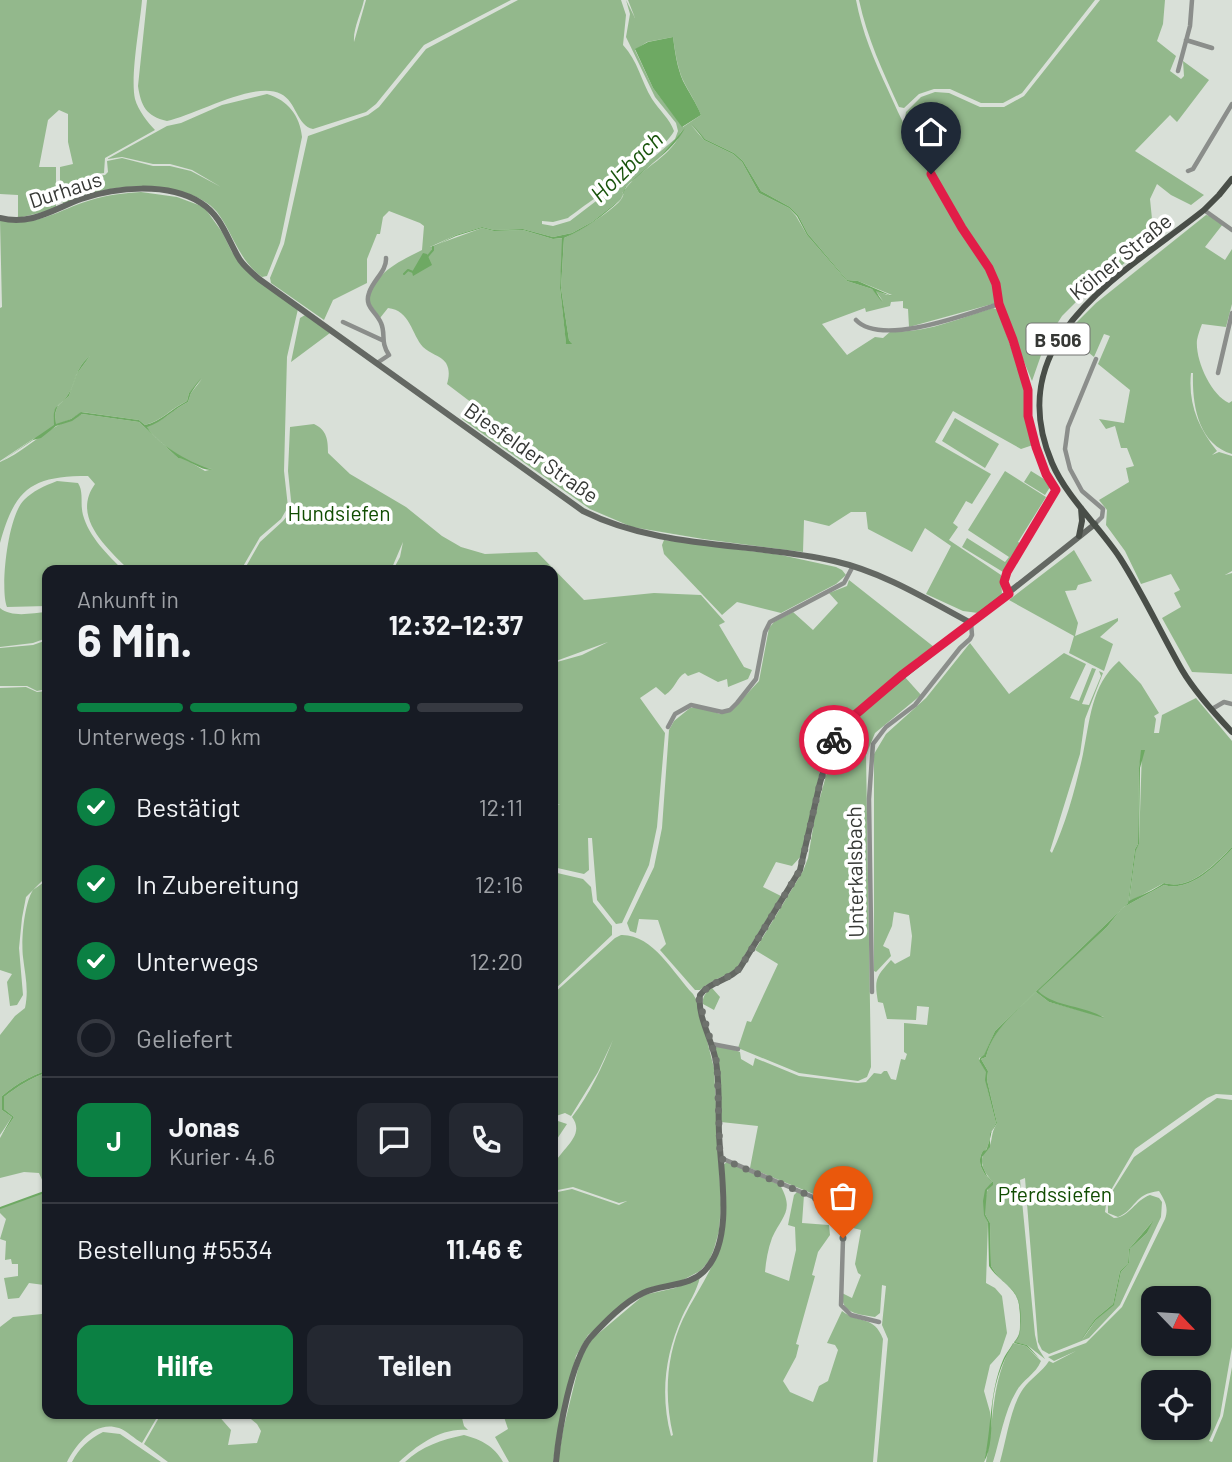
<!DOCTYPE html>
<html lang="de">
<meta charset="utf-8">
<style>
:root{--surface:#171b24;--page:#242831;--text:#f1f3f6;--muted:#9ea1a6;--line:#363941;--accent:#0b8043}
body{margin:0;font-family:Barlow,sans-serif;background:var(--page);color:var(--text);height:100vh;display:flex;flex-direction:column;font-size:26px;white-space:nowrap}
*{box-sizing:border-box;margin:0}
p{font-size:23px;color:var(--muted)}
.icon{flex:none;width:38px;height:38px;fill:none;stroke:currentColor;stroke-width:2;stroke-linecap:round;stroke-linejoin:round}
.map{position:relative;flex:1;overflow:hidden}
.drawer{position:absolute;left:42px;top:565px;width:516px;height:854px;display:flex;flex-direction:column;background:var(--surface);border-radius:14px;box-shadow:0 2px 5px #0004}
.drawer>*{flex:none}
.needle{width:46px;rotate:115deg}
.tools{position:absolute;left:1141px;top:1286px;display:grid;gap:14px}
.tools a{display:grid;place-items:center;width:70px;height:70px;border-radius:14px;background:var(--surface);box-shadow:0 2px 5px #0004;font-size:35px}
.pin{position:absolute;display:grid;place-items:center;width:60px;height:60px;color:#fff;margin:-72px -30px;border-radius:50% 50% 50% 0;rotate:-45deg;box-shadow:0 0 7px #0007}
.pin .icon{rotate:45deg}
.courier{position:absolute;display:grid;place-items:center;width:70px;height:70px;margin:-35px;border:5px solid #e11d48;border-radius:50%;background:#fff;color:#222;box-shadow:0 2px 9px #0007}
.head em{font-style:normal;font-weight:700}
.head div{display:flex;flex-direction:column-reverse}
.head{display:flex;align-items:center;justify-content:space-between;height:119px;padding:0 35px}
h1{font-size:46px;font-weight:700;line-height:52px}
.bar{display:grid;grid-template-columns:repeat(4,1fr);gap:10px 7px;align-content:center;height:84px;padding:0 35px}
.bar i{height:9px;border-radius:5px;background:var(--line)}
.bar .selected{background:var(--accent)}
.bar p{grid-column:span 4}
.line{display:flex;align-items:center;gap:18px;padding:0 35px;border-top:2px solid var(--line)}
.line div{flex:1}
.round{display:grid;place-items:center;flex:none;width:74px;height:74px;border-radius:14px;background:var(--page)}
ol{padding:0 35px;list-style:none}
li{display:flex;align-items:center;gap:21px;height:77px}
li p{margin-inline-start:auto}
li .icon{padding:7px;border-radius:50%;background:var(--accent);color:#fff;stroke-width:4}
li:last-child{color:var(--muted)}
li i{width:38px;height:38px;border:4px solid var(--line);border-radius:50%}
.cta{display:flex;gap:14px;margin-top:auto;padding:14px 35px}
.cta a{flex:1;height:80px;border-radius:14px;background:var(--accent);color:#fff;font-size:28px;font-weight:700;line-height:80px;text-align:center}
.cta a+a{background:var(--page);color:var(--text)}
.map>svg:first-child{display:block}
.green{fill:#93b88c;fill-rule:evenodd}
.water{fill:#6ea963}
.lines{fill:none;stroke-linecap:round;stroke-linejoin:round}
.stream{stroke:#6ea963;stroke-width:2}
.street{stroke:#8b8e8b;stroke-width:4.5}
.secondary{stroke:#646863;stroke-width:6}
.primary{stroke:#494e48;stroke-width:6}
.done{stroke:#6e726d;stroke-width:7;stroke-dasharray:0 12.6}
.route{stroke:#e11d48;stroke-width:9}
.labels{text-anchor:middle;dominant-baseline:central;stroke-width:7;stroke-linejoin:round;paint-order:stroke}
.shield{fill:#fff;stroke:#727371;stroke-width:2}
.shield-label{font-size:19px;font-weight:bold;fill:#353734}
.street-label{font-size:21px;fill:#353734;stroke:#fff}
.park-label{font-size:21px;fill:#114d02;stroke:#fff}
.water-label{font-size:23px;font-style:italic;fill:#1a550d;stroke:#fff}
</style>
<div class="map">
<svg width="1232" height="1462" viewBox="0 0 1232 1462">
<rect width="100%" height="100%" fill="#d9e0d8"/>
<path class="green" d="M0 0H142C140 25 130 76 135 99 138 110 148 123 155 130L105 158 104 173C87 174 72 184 60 197V167L73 164 68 142V114L59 110 48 120 39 167H56V209L18 218V195L0 194Z
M147 0H364C361 14 353 28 354 42L366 0H511L424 45 376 104 366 112 313 129C297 126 296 101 281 94 255 80 196 115 167 121 146 116 141 106 138 86Z
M518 0H621L626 15 623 45C638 61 641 81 652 99 659 110 670 119 674 131 665 151 590 201 568 218L553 222 542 221V224L553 226 570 221 655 156 675 139 678 131 676 123 655 97 626 37 630 14 626 0 635 18 628 0H856C862 32 874 60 888 90 916 154 952 213 989 272L993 282 996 303 909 327 908 309 903 308V301L891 302 890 306 866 312 865 308 822 324 847 355 875 337 883 338 891 331C925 334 960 318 993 308L998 310 1024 385 1028 423 1033 445 1021 449 953 411 935 442 991 474 972 504 966 501 953 523 958 527 949 540 1001 575 1002 595 978 613 963 611 926 594 951 546 925 528 912 552 868 529 866 512H851L829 526 804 520 803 552 703 539 632 527 590 509 462 419 472 403 447 384C449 377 450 370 446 363 440 355 430 354 423 347 412 335 410 310 388 308L380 318 369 302C371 274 400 261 422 250L424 226 420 223 389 211 383 217 380 234H377L367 259V283L333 300 324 320 271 283 270 278 284 244 308 136 368 115 379 107 426 49ZM673 37C675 51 677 65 682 78 688 91 695 100 701 115L683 127 653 88 635 50 647 42ZM691 125 705 139 734 153 743 161 761 191 790 207 798 215 808 234 847 280 858 281 892 295H887L875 290 883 301 872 289 847 281 807 235 796 216 789 208 759 193 742 162 733 154 704 140ZM682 130C673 156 643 167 626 188 619 196 626 190 622 198 616 209 578 232 564 238L561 288 569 340 571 343H566L560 288 563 238 553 239 523 230 494 231 482 228 430 247 456 235 482 227 494 230 523 229 553 237 572 233 592 222 621 199 625 187 660 157 678 138Z
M859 0H1095L1022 93 1003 103H981L950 89H934L919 94 904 108 899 107C883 72 867 38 859 0Z
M1100 0H1165L1163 24 1157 41 1176 56 1170 71 1181 79 1184 76 1183 61 1209 80 1177 122 1170 115 1135 151 1204 195 1191 205 1171 195 1157 184 1150 199 1152 219 1162 228 1139 252 1082 296 1062 316 1046 341 1032 381 1002 309 996 281 946 197 905 118 906 112 921 97 935 92 949 93 980 107H1004L1024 96Z
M267 94C288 100 300 116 302 137L280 243 267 276 262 277C239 261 233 233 217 212 196 186 140 183 110 189 94 192 79 199 64 205L62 201C72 186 87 176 105 175L108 172 107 161 122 158 153 166H170L191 171 221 187 192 170 170 164H153L122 157 107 159 167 126 181 123 222 105Z
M141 192 177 197 204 207 222 232 232 252 298 309 287 357 284 471 288 507 281 519 260 537 241 570H129C107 548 71 517 95 484L88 476C32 476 15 488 0 543V462C20 454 38 436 57 426 65 421 74 419 82 414L139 422 178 458 185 459 205 471 213 469C195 470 156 442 146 426 163 422 173 409 188 402L191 393 202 379 189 393 187 401C171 408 162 421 145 425L139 420 82 412 71 419 56 425 55 414 58 405 69 396 76 375 90 356C73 370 78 381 67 396 57 410 52 404 55 425L40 437 33 439 0 461V308L2 307 0 220C34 229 60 209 91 200 107 195 124 193 141 192Z
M1206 215 1211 216 1223 224 1205 247 1225 260 1232 249V304L1226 327 1202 324C1200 329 1198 335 1197 340 1195 360 1211 395 1229 403L1232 401V454C1198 444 1192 405 1193 373H1191C1188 403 1198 428 1217 451L1212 455 1219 452 1232 456V571L1225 575 1232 573V674L1192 672 1162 618 1181 607 1174 593 1180 590 1171 574 1141 584 1125 551 1106 525 1107 510 1099 500 1129 482 1126 468 1134 466 1127 448H1121L1115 426 1106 429 1099 419 1124 423 1130 390 1098 364 1110 336 1104 334 1094 357 1067 335 1076 323 1096 303Z
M305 315 330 333 291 362 300 318Z
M955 418 999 444 985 468 942 441Z
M314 424C327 430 328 440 328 453L350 474 406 507 442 536 461 547 485 554 537 552 584 600 654 593 701 595 725 622 719 625 744 667 752 670 748 679 728 687 727 679 718 682 699 672 688 676 685 673C676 678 676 688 665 695L656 687 640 698 665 733 657 827 649 865 622 923 616 924 597 900 592 838H588L589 870 584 874 553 867V807L560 804 553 806V667L557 662 582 655 608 642 556 661 553 666V570H393L400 557 403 542 391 570H244L260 542 283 521 292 510 288 471 290 427Z
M1005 471 1046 497 1018 542 1022 544 1003 572 962 547 967 538 1005 562 1009 557 968 530Z
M1031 471 1052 484 1045 495 1024 482Z
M57 481 78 483C84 492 80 504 83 515 89 537 108 555 123 570H47V606L7 607C0 591 7 517 24 500 33 491 44 486 57 481Z
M664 540 781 555 836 567 842 570 846 575 836 584 781 613 737 602 722 615 664 554 662 545Z
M1074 550 1092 581 1078 585 1076 590 1065 591 1078 623 1075 636 1118 618V621L1100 637 1113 644 1104 671 1069 653 1074 636 1009 600Z
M849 580 934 647 917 658 840 725 832 736 820 771 802 855 792 866 776 862 763 887 781 896 736 969C724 977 711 980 700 990H695L660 950 666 944 658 920 639 919 636 933 630 931 627 923 654 867 662 828 669 730 674 721 690 708 700 707 720 714 731 711 759 681 769 628 774 622 793 612 813 630 838 603 829 593 847 586Z
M0 608C12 618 32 613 47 612V638L33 643 0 647Z
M47 640V689L37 691 27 686H0V648L33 645Z
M970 643 1009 694 1064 653 1086 664 1070 698 1079 701 1092 668 1096 669 1082 704 1089 705 1101 676 1099 671 1103 673 1085 719 1080 754 1050 851 1052 853C1066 823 1076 787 1083 754 1090 721 1091 685 1119 661L1141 684 1159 713 1154 716 1156 719 1154 733H1159L1162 715 1196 698 1232 741V847C1214 864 1191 891 1164 883L1129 902 1136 849 1139 844 1142 750 1139 768 1138 844 1135 849 1128 903 995 1031 984 1056 979 1058V1061L986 1071 987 1087 996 1123C989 1134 992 1135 988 1145 985 1155 985 1146 981 1155 977 1165 985 1176 992 1182 984 1194 981 1209 988 1223L986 1283 995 1288 1002 1296 1007 1333 1000 1354 990 1365 984 1391 990 1412 991 1431 984 1462H877L888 1339 882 1325 886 1286 882 1285 880 1313 875 1317C858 1314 841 1314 842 1293L852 1298 861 1275 858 1273 855 1264 861 1230 853 1228 843 1229 828 1205 829 1204 816 1195 750 1168 758 1126 721 1122 715 1046 717 1044 740 1052 741 1059 753 1066 755 1058 799 1076 858 1083 866 1082 874 1073 881 1074 884 1071H887L891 1079 896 1080 901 1059 905 1060 907 1054 904 1052V1023L927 1025 929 1007 917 1006 916 1020 887 1019 883 1003 878 1002C874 979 876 977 891 960L895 964 910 956 912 936 909 915 894 912 892 926 883 946 889 949 891 956 876 972 874 971V754L886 734 926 698Z
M904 676 921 695 875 733 866 755 871 1067 867 1077 858 1081 799 1073 738 1048 747 1021 751 1022 778 964 755 950 803 871 808 858 815 816 833 750 839 736 849 724Z
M26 687 37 692 47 691V876L33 890 47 880V1070C27 1078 18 1083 2 1096V1110L12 1117 0 1135V1035L15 1016 25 1008C29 989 25 975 23 957 21 941 24 904 33 890L26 897 22 918 19 948 23 995 17 1005 10 1006 7 982 12 974 0 970V688Z
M1232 849V1095L1216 1094 1207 1098 1135 1149 1107 1197 1105 1212 1114 1218C1130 1217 1135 1200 1150 1195L1159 1198 1162 1202 1161 1217 1120 1305 1089 1338 1049 1354 1042 1350 1038 1342 1025 1178 1020 1180 1035 1335 1038 1348 1045 1359 1027 1345 1014 1342C1020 1335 1020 1331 1020 1322 1021 1283 1006 1292 991 1266L990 1223 985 1214V1201L987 1190 993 1182C987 1176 979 1165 983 1155 986 1147 987 1154 990 1145 993 1136 991 1133 997 1123L987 1080 988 1071 981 1059 986 1057C992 1029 1017 1011 1036 992L1049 1002 1104 1017 1049 1001 1037 991 1107 927 1122 908 1164 885C1191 892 1215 866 1232 849ZM1152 1222 1147 1233 1130 1249 1129 1263 1121 1272 1114 1304 1096 1320 1082 1340 1095 1319 1113 1304 1120 1271 1128 1263 1129 1249Z
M553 872 583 879 591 887 593 902 612 926V935L553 991Z
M621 935C653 934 673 973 693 994L697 1001 714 1068 721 1205 719 1231 714 1249 709 1261 700 1271 679 1282 652 1287 588 1335 576 1356 558 1429 553 1462H509L495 1437 508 1429 503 1414H553V1193L572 1189 619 1205 627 1201 619 1203 573 1187 553 1191C553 1185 551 1174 553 1168 558 1150 587 1137 572 1117 590 1094 602 1067 613 1040L598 1072 571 1116 565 1113 553 1117V994L615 938Z
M712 988 720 997 714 1010 703 1004C702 997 706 992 712 988Z
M47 1072V1271L44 1285 29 1283 19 1298 8 1299 4 1278 18 1276V1264H12L11 1259 5 1260 6 1241 0 1239 6 1219 0 1213V1208L47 1191 39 1173 24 1172 0 1178V1138L14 1117 4 1109V1097C18 1086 30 1079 47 1072Z
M1217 1098 1232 1100V1347L1220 1416 1209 1441 1212 1442 1223 1416 1232 1367V1462H1000C1006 1441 1011 1406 1023 1389 1031 1378 1042 1372 1049 1361L1053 1363 1076 1351 1054 1361 1048 1357 1086 1343 1122 1307 1165 1219C1169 1207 1165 1201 1159 1191 1133 1194 1137 1209 1118 1217L1108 1213V1198L1134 1157ZM1153 1298H1199V1344H1153ZM1153 1382H1199V1428H1153Z
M558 1121 567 1124 553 1145V1123Z
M727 1162 780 1185C795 1211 782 1216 772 1238 768 1249 766 1260 765 1272L789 1281 796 1250 795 1227 788 1225 794 1195 797 1192 804 1195 802 1223 829 1225 830 1235 818 1252 812 1275 815 1276 796 1344 799 1345 796 1357 783 1381 790 1392 813 1402 819 1386 828 1381 838 1350 835 1345 827 1343 842 1311C859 1324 874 1315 883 1339L873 1462H558L563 1430 581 1357 592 1339 644 1295 675 1288 700 1277C697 1291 688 1304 682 1317 665 1355 660 1395 671 1436L673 1435C664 1396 666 1356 683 1319 694 1296 710 1275 718 1251 727 1224 723 1194 723 1165Z
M42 1314 47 1315V1414H159L142 1443C135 1439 127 1431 119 1428 95 1420 76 1444 67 1462H0V1327L13 1317Z
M1013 1343 1026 1346 1041 1361C1036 1374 1022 1380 1016 1392 1004 1412 1000 1440 993 1462H986C995 1419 990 1383 1013 1343Z
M161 1414H217L231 1430 228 1445 257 1443 261 1431 257 1424 245 1414H461L464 1426 468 1430C442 1427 417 1445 399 1462H168L144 1444Z
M103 1432 120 1434 161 1462H72C79 1448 89 1439 103 1432Z
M464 1435C482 1440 494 1446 503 1462H405C422 1446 441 1440 464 1435Z"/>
<path class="water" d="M673 37C675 52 677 67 683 81 689 93 696 102 701 115L682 127 653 88 635 49 648 42Z
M692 124 705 139 734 153 743 161 761 191 790 207 798 215 808 234 847 280 858 281 892 296 876 291 882 302 872 289 847 281 807 235 797 216 789 208 759 193 742 162 733 154 704 140Z
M685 128C671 154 645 166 626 187 623 192 623 198 619 201 603 216 585 229 564 238L561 288 569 340 572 344H566L560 288 562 238 553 239 523 230 494 231 482 228 456 236 430 248 456 235 482 227 494 230 523 229 553 237 572 233 592 222 621 199 625 187 660 157Z
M423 253 427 254 432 265 413 276 412 272Z
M90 356 76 375 69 396 58 405 55 414 56 424 71 419 81 412 139 420 145 425C162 421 171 409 187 401L189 393 201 378 191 393 188 402C173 409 163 422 147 427 160 447 193 464 213 470 200 471 191 460 178 458L139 422 82 414 72 421 56 426 41 438 33 440 0 462 54 425C53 402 56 411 67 396 78 381 73 370 90 356Z
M1141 750H1145L1140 768 1139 844 1136 850 1129 901C1141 895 1153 891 1164 883 1191 891 1215 864 1232 847V849C1215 866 1191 892 1164 885L1122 908 1107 927 1038 991C1056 1008 1085 1005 1104 1018L1049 1002 1036 992C1017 1011 992 1030 986 1057L981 1059 988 1071 987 1080 997 1123 990 1134V1147L982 1157V1165L987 1176 993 1182V1185L987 1190 985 1214 990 1223 991 1266C1006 1292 1021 1283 1021 1322 1020 1330 1021 1336 1015 1342L1027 1345 1039 1358 1026 1346 1014 1343C1000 1364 993 1388 992 1413 991 1429 992 1448 984 1462 992 1427 989 1393 1003 1360 1007 1351 1013 1345 1018 1337 1022 1331 1020 1311 1019 1304 1016 1287 997 1280 989 1266L988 1223 984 1215 983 1201 985 1190 992 1182C985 1176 977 1165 981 1155 985 1145 985 1156 988 1145 992 1135 989 1134 996 1123L985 1080 986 1072 979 1061 980 1058 984 1055 995 1031 1128 903 1135 849 1138 844 1139 768Z
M47 1070V1072C30 1079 18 1086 4 1097V1109L14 1117 0 1138 12 1117 2 1110V1096C18 1083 27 1078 47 1070Z
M1153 1221 1147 1233 1130 1249 1129 1263 1121 1272 1114 1305 1096 1320 1081 1340 1095 1319 1113 1304 1120 1271 1128 1263 1129 1249Z"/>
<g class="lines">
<path class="stream" d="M427 257 433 250V247
M404 274 408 270 413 272
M0 1208 47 1191"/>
<path class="street" d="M1186 40 1212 48
M1178 71 1190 26 1192 0
M906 127 946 202 989 268 996 284 999 304 1013 340 1028 390V416L1036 447 1047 474 1056 486 1055 493 1007 571 1004 582 1009 593
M1188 171 1193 169 1232 104
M1204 210 1232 230
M856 320C881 347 968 314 999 304
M343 322 382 340
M377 363 389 355C380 342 386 334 381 323 376 311 364 307 369 293 373 280 387 271 386 258
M1218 373 1232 313
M1095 524 1102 517 1103 509 1082 491 1070 469 1065 449 1068 427 1096 359
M1212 709 1224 702 1232 704
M668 727 675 714 691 705 722 712 730 710 737 703 756 679 765 632 770 622 844 583 853 566
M872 992 869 799 873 744 886 727 915 705 960 648 970 639 972 635 971 623
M712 1044 738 1049
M721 1158 820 1200 835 1217 842 1228 843 1239 841 1305 851 1315 879 1322"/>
<path class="secondary" d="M0 218C31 226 54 209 81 199 116 187 168 182 201 203 222 216 228 241 240 260 245 267 252 273 259 279L583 511C661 550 751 542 834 561 883 572 928 600 971 623
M556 1462C559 1430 571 1362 590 1338 605 1322 623 1303 643 1293 664 1283 691 1288 707 1268 734 1236 720 1171 719 1132 718 1109 720 1085 716 1062 713 1041 697 1017 700 995 710 981 729 981 740 968L800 870 820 783 830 747 842 726C925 656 1011 592 1095 524"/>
<path class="primary" d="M1232 179 1219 195 1204 210C1124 274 999 338 1052 463 1067 498 1099 526 1120 558 1143 594 1161 633 1182 670 1195 692 1214 713 1232 732
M1079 536 1082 521 1081 508"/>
</g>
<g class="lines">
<path class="done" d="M834 740 820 783 800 870 740 968C728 981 704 982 699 1000L717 1063 720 1158 820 1200 835 1217 842 1228 843 1238"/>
<path class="route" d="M834 740 842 726 903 674 1009 594 1004 582 1007 572 1056 490 1046 474 1036 447 1028 416V390L1013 340 999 304 996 284 989 268 962 228 931 174"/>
</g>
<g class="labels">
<rect class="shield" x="1026.5" y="323.5" width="63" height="31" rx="5"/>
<g class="shield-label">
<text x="1058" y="339">B 506</text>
</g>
<g class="street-label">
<text transform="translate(65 189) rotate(-18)">Durhaus</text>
<text transform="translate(1120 256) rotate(-39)">Kölner Straße</text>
<text transform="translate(532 452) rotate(35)">Biesfelder Straße</text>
<text transform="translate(854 872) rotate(-91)">Unterkalsbach</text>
</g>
<g class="park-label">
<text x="339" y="512">Hundsiefen</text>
<text x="1055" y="1193">Pferdssiefen</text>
</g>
<g class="water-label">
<text transform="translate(626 166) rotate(-44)">Holzbach</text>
</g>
</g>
</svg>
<div class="tools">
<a><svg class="needle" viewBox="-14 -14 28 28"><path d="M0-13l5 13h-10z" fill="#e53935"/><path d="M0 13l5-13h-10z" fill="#9ea1a6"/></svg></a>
<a><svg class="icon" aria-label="locate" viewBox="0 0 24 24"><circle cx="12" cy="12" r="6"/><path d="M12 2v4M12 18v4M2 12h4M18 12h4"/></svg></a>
</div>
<div class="pin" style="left:843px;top:1238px;background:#ea580c"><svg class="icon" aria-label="bag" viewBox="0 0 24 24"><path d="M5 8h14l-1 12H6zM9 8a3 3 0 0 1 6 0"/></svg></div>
<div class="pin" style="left:931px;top:174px;background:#1f2937"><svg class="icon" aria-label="home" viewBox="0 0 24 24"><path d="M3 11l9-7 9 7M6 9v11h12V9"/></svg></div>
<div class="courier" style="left:834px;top:740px"><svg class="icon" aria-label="bike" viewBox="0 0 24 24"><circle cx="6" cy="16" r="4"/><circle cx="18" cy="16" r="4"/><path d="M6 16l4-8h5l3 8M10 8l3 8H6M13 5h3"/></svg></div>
<section class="drawer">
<div class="head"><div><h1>6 Min.</h1><p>Ankunft in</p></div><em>12:32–12:37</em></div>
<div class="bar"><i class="selected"></i><i class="selected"></i><i class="selected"></i><i></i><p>Unterwegs · 1.0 km</p></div>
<ol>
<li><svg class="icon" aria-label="check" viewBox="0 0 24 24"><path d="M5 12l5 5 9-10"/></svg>Bestätigt<p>12:11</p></li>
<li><svg class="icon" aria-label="check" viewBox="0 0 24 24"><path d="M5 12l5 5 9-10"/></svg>In Zubereitung<p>12:16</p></li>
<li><svg class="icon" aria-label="check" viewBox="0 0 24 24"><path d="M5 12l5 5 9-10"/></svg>Unterwegs<p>12:20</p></li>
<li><i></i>Geliefert</li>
</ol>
<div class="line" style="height:126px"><b class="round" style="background:var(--accent);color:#fff">J</b><div><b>Jonas</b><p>Kurier · 4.6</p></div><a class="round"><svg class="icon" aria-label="chat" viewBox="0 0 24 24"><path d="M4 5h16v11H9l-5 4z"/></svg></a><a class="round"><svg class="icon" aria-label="phone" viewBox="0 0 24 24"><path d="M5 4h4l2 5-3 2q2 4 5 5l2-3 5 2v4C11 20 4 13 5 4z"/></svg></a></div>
<div class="line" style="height:91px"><div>Bestellung #5534</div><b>11.46 €</b></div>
<div class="cta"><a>Hilfe</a><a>Teilen</a></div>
</section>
</div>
